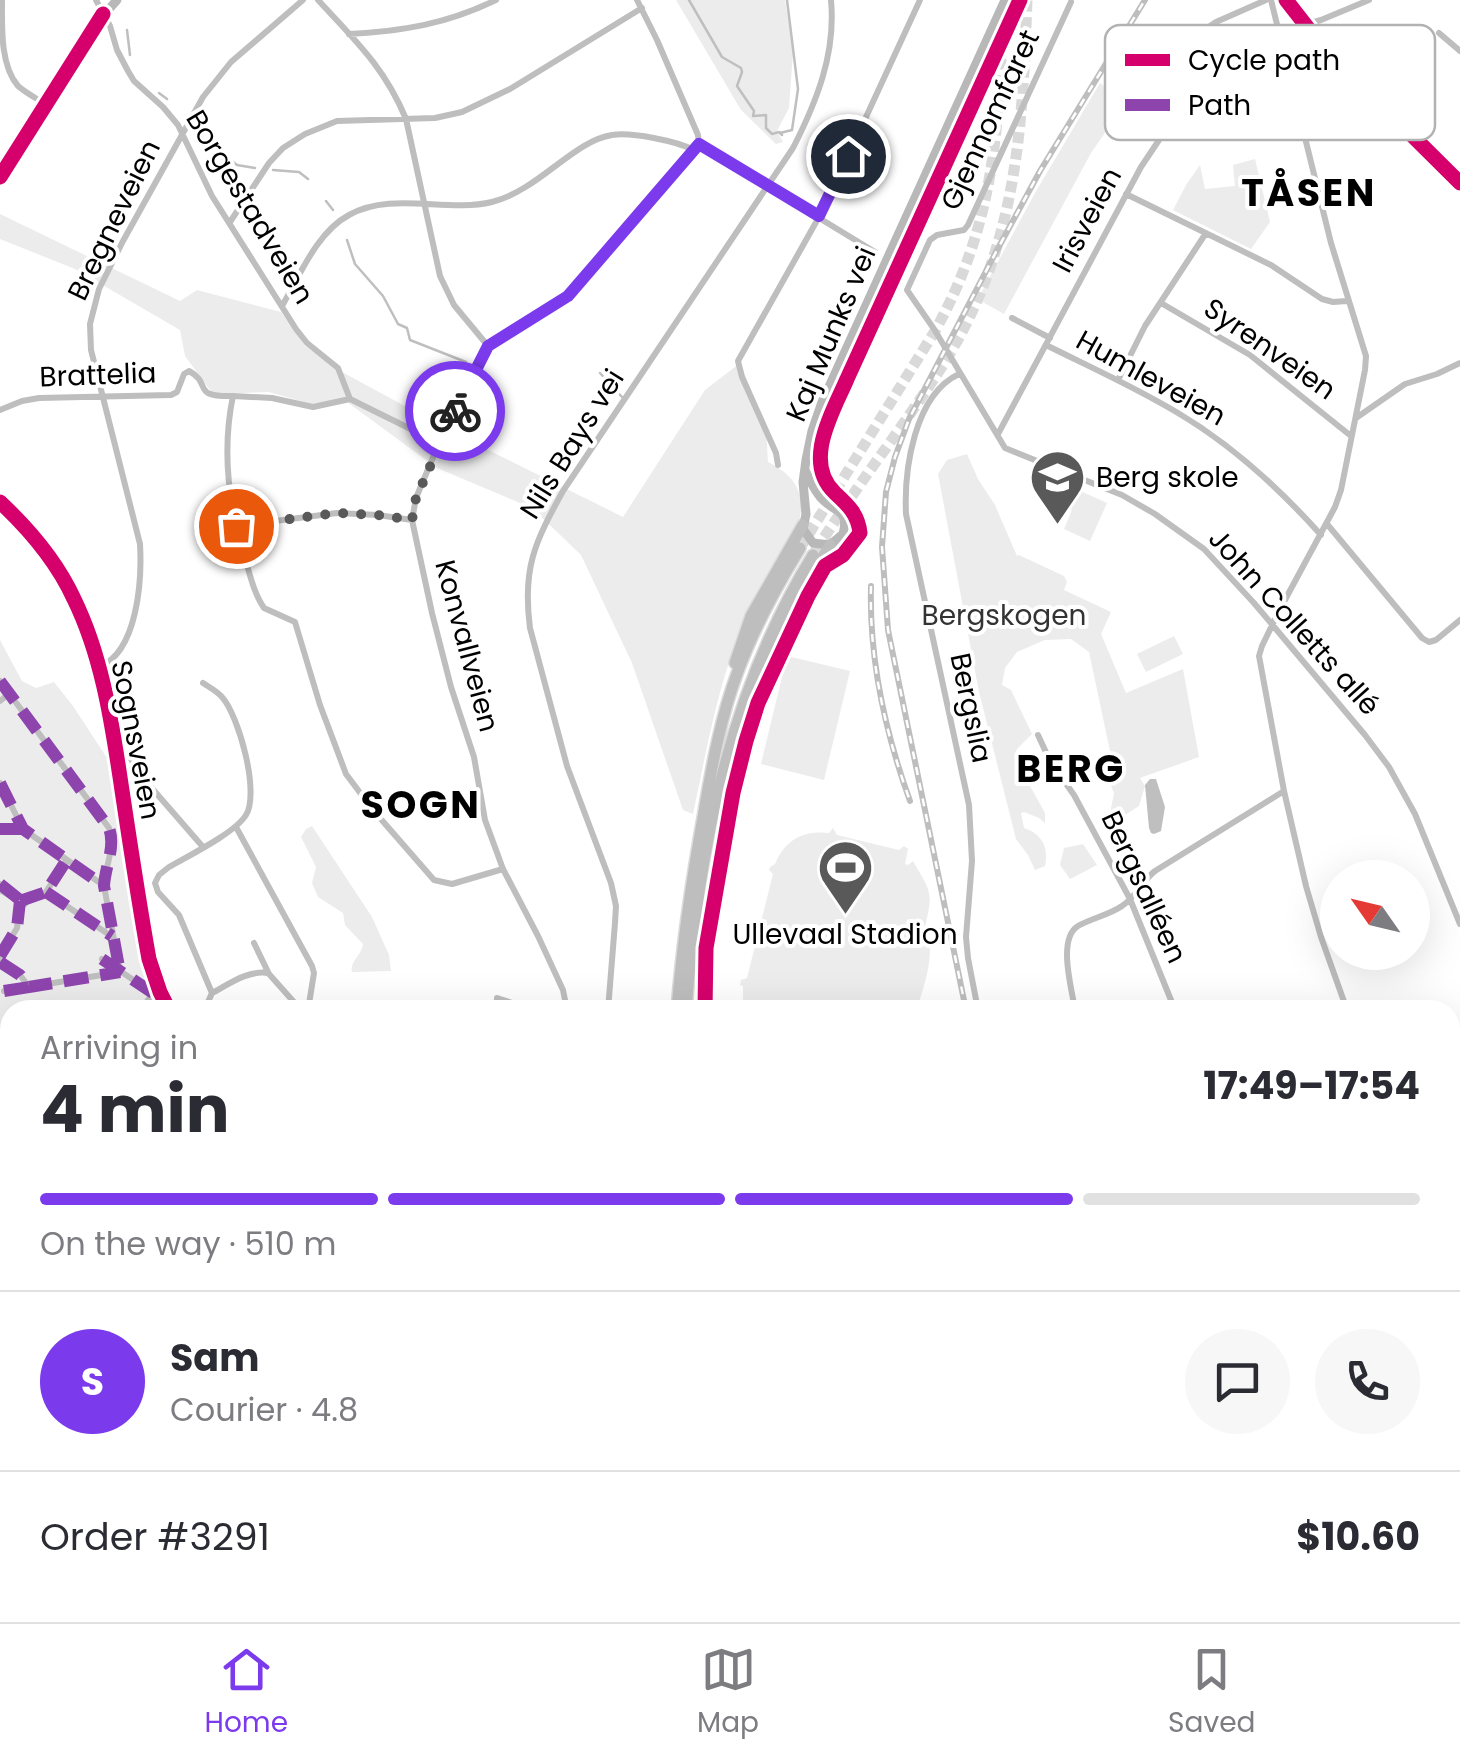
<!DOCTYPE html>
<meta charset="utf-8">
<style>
:root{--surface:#fff;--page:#f7f7f7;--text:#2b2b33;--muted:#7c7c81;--line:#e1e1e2;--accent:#7c3aed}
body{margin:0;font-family:Poppins,sans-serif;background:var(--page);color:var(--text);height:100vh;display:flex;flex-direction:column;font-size:38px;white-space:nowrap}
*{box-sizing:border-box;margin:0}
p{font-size:32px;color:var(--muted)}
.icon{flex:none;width:55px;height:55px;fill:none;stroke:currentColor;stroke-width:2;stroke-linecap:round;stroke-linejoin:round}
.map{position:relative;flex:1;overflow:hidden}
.side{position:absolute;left:0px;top:1000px;width:1460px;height:622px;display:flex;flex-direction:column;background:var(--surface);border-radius:30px 30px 0 0;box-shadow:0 10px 40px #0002}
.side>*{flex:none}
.needle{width:65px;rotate:304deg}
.controls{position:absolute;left:1320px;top:860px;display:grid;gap:20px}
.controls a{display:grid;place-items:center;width:110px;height:110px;border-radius:50%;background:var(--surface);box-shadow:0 10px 40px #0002;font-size:50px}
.pin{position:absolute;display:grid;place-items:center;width:85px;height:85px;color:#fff;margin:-42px;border:5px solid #fff;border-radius:50%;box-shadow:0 2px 10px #0007}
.courier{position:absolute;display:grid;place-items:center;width:100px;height:100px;margin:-50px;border:8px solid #7c3aed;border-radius:50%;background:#fff;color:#222;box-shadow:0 2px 12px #0007}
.head em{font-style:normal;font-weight:700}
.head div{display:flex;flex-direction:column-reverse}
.head{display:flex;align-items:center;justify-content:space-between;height:170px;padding:0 40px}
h1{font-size:65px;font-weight:700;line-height:75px}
.bar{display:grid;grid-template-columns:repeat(4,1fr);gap:15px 10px;align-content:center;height:120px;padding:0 40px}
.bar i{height:12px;border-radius:8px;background:var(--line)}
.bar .on{background:var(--accent)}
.bar p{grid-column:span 4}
.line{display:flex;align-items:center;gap:25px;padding:0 40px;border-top:2px solid var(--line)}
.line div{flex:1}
.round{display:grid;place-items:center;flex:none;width:105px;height:105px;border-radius:52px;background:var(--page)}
.tabs{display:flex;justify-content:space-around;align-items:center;height:140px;border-top:2px solid var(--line);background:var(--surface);font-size:28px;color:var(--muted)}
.tabs a{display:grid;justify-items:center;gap:5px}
.tabs .on{color:var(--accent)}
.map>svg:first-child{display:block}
.green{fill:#ececec}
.water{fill:#bfbfbf}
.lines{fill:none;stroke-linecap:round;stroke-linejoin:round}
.stream{stroke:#bfbfbf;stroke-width:2.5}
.highway-tunnel{stroke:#d9d9d9;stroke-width:11;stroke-dasharray:11 5.5;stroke-linecap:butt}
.highway-casing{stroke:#dbdbdb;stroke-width:14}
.street{stroke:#bebebe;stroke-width:6}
.secondary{stroke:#b8b8b8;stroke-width:9}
.highway{stroke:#bebebe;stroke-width:11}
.rail-casing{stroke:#bebebe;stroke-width:6}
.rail{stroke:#fff;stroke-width:2.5;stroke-dasharray:8;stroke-linecap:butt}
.quiet{stroke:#8e44ad;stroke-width:12;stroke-dasharray:25 12;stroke-linecap:butt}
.cycleway-casing{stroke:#fff;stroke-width:21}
.cycleway{stroke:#d6006c;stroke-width:15}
.done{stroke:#595959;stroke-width:10;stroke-dasharray:0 18}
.route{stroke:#7c3aed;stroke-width:12}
.labels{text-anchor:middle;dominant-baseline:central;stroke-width:8;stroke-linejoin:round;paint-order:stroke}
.street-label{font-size:28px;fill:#000;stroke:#fff}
.poi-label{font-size:28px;fill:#000;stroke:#fff;text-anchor:start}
.park-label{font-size:28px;fill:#333;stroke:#fff}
.district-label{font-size:38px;font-weight:bold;letter-spacing:2.5px;fill:#000;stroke:#fff}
.key{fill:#fff;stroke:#b2b2b2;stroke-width:2.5}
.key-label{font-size:28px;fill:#000}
</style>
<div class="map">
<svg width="1460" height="1622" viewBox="0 0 1460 1622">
<rect width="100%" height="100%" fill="#fff"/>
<path class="green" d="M676 0H785L793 53 789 108 777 131 783 142 776 144 741 110Z
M1100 83 1126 102 1091 153 1004 314 979 300V297L1035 193Z
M1255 159 1270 222 1251 249 1173 210 1186 185 1200 165 1205 189 1235 186 1233 165Z
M0 214 180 301 197 290 281 312 305 346 342 372 462 437 623 517 705 390 740 363 766 426 768 462C788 472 802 485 801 509 799 546 762 586 746 619 718 680 707 749 693 814L683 810 632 663 581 555 532 508 437 468 347 402 311 404 269 392 213 394 185 356 180 330 75 269 0 239Z
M967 454 978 479 995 505 1017 556 1019 555 1064 576 1067 582 1064 590 1111 612 1101 634 1126 693 1183 669 1199 757 1140 778 1145 786 1139 806 1125 815V839L1120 843 1113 842 1110 814 1114 793 1109 781 1110 751 1089 652 1071 639 1045 640 1017 652 1005 668 1002 685 1011 690 1032 734 1017 749 1014 757 1045 813V823L1039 818 1024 812 1021 813 1024 828C1042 834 1049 847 1045 866L1035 870 1028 855 1016 839 979 692 938 474 947 460Z
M1058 481 1107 503 1090 541 1064 529 1072 510 1050 500Z
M1174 636 1183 654 1146 672 1137 654Z
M0 640 22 681 36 688 54 682 73 706 109 761 145 981 155 1010H10V1338L0 1348V1258L3 1259 9 1252 0 1214Z
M787 656 850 671 824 780 761 764Z
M312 826 372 917 389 955 391 971 352 972C349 962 362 955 363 944L345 925 343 913 318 897 312 883 316 867 301 837 306 829Z
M833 828 837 835 899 850 904 846 908 849 905 864 908 865 913 861C930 891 934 890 925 927 937 954 924 983 917 1010H743V986L740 985 741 980 747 978 773 874 769 870 770 867 775 864C785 840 803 830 829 833Z
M1083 844 1097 865 1070 879 1060 865 1064 848Z
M678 1613V1612L797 1613 796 1622H677Z"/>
<path class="water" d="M1150 779H1156L1165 807 1161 831 1154 834 1151 833 1149 828 1145 785Z"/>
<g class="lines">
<path class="stream" d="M689 0 722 57 741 68 742 72 737 86 754 111 753 116 766 115V128L772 134 779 132 782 135
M127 30 130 55
M159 93 167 99
M780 133 792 130 798 89 787 0
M219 156 226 162 231 160 237 165 255 168
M273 170 299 172 308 179
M326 201 333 210
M347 240 355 264 383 296 398 324 407 328 410 340 466 362
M600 373 622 397
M0 1208 10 1216"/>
<path class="highway-tunnel" d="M800 548 935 331C996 221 999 127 1003 4
M815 551C839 515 863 479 889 444 918 402 949 361 971 314 1019 213 1023 110 1027 0"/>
<defs>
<path id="highway" d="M735 663 751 616 803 525
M756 684 798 598 830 545
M677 1010C682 944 692 878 704 812 712 765 721 716 738 671 754 628 776 587 800 548
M686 1010C698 851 729 692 813 555
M587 1612 594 1622
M645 1612 646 1622
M542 1622 552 1612
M616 1622 617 1612
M628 1622 629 1612"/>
</defs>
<use href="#highway" class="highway-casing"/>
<path class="street" d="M2 0C2 27 0 65 18 86 26 93 36 98 45 104
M96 0 110 26 117 50 128 71 134 81 163 107 178 125 212 196 296 329 307 343 338 368 350 399 439 443
M318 0C355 40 385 68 406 119L440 276 454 305 488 346
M637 0 657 40 698 135 699 145 875 252
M1271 0 1331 243 1366 356 1365 370 1341 490 1335 507 1279 611 1262 646 1259 656 1284 791 1306 886 1321 937 1347 1010
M1071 2 968 225 964 230 937 235 930 240 907 290 934 329 1005 448 1122 495 1155 514 1204 549 1254 603 1365 735 1389 767 1415 814 1460 924
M1439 33 1460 51
M349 34C404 31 446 24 496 0
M1187 42 1216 22 1266 0
M1126 194 1271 265 1322 299 1333 302 1347 301
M230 222 269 163 283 148 305 134 337 121 435 118 462 112 510 89 642 8
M1161 303 1250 355 1351 436
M282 306C300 275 317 232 349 215 392 191 446 213 492 202 539 190 573 141 612 135 632 132 676 141 694 150
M1012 318 1050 338
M1046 345C1090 367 1135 387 1178 413 1232 445 1279 488 1321 535
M959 374C914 395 904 470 906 514L969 805 972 861 966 937 968 958 978 1010
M1118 380 1145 326 1206 233
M350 399 313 407 272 398 233 396C221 453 229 510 247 565 251 579 255 595 264 608L295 622 320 705 346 774 373 810 434 880 452 884 503 869
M0 410 22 401 39 398 171 395 177 392 184 374 189 371C213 384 190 397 233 396
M1356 418 1405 384 1437 374 1460 363
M998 434 1141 167 1165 131 1186 110 1270 44 1296 27 1321 20 1369 0
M778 465 776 453 742 377 738 361 824 208 920 0
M1327 524 1422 638 1429 642 1436 640 1460 620
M236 526 337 513 378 515 412 520
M99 667C138 652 142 579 140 544L91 350 90 324 99 289 123 241 203 97 231 62 303 0
M0 681 109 828C116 847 105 866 104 886L120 972
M203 683C209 687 217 691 222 697 239 716 260 793 246 815 235 833 188 856 169 867L159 875 155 883 158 892 179 915 212 993 208 1002 214 1010
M0 701 9 694
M1038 735 1050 761 1074 795 1130 899 1175 1010
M128 753 137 771 203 847
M0 783 23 829 103 885
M236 827 312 966 314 973 308 1010
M0 829H23
M0 884 25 904
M0 890 19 901
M46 892 111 936
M20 901 46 892 66 861
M254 943 269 974 301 1010
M0 956 17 928 20 901
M102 959 153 993 141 1010
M0 962 20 975 29 987 120 972
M4 991 29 987
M212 993C229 984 248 970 268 973
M365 1010 367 1007 374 1010
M496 1010 497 998 534 1010
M567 1010 563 990 538 936 503 869 485 820 474 757 451 687 432 613 412 520 416 498 439 443 488 346 497 338 568 295 699 145
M608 1010 615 923 616 906 611 883 567 766 530 628C522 568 535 542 563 491L793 148C817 101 836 53 831 0
M1075 1010C1072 989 1057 939 1078 926 1092 918 1109 915 1122 906 1136 897 1142 881 1155 871L1284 791
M0 1045 10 1044
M0 1053 10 1085
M1450 1078 1460 1071
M1450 1300 1460 1293
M1078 1612 1079 1622
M1202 1612 1206 1622
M1426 1612 1433 1622
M1451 1622V1445L1457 1432"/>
<path class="secondary" d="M1286 0 1322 46 1460 183
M0 177 94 26 117 0
M805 470C810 480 815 493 824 501 837 513 849 510 843 534L830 545 813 543 803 529 806 514 803 482 806 460 812 431 822 402 1005 0
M0 502C30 530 57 562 74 599 101 654 111 717 120 777 129 837 138 898 149 959L160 992 169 1010
M534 1612 539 1622
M1349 1612 1355 1622
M512 1622 517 1612"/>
<use href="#highway" class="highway"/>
<defs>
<path id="rail" d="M871 586C869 661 885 732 910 801
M966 1010 888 630 882 547 886 492 895 457 909 419 996 252 1040 171 1145 0
M1025 1622 1027 1612"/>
</defs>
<use href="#rail" class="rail-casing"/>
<use href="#rail" class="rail"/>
<path class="quiet" d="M0 681 109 828C116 847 105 866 104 886L120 972
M0 783 23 829 104 886
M0 829H23
M0 884 25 904
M46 892 112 936
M20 901 46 892 66 861
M0 956 17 928 20 901
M102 959 153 993 141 1010
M0 962 20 975 29 987 120 972
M4 991 29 987
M0 1053 10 1085
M1451 1568H1460"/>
<defs>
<path id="cycleway" d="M1286 0 1322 46 1460 183
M0 177 103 14
M0 502C30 530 57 562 74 599 101 654 111 717 120 777 129 837 138 898 149 959L160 992 169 1010
M705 1010 706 948 733 793 746 741 758 703 808 596 825 566 843 555 860 533C858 514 848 505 835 493 802 462 833 412 847 379L1020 0"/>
</defs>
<use href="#cycleway" class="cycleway-casing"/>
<use href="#cycleway" class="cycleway"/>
</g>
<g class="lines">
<path class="done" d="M236 526 337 513 378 515 412 520 416 498 455 411"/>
<path class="route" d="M455 411 488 346 568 296 699 144 819 216 848 156"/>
</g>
<defs>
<symbol id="school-pin" viewBox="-11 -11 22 30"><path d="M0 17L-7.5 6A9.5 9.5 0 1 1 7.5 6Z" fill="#595959" stroke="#fff"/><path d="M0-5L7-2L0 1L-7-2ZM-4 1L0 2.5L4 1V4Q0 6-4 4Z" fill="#fff"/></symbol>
<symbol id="stadium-pin" viewBox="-11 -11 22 30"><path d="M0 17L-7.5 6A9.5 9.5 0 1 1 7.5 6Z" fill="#595959" stroke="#fff"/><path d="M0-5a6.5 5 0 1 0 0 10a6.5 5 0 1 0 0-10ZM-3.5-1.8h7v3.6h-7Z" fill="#fff"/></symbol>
</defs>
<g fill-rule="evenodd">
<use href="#school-pin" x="1026" y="446" width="63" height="86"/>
<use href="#stadium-pin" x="814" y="836" width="63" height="86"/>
</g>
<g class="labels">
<g class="street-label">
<text transform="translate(990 120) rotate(-65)">Gjennomfaret</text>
<text transform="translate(250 207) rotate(59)">Borgestadveien</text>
<text transform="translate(114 220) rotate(-64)">Bregneveien</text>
<text transform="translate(1087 220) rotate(-62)">Irisveien</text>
<text transform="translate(831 334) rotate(-67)">Kaj Munks vei</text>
<text transform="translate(1270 349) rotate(35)">Syrenveien</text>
<text transform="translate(98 375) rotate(-2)">Brattelia</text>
<text transform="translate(1151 378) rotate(29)">Humleveien</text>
<text transform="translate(572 444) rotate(-58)">Nils Bays vei</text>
<text transform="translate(1294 622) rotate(48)">John Colletts allé</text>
<text transform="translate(467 646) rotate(75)">Konvallveien</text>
<text transform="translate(971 708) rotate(78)">Bergslia</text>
<text transform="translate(136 740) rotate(79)">Sognsveien</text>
<text transform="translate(1144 887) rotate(65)">Bergsalléen</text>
</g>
<g class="poi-label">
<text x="1096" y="477">Berg skole</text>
<text x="845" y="934" text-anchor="middle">Ullevaal Stadion</text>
</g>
<g class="park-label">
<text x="1004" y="615">Bergskogen</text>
</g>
<g class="district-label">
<text x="1309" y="192">TÅSEN</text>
<text x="1071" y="768">BERG</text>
<text x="421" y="804">SOGN</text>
</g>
</g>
<rect x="1105" y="25" width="330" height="115" rx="15" class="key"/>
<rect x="1125" y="54" width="45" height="12" fill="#d6006c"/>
<rect x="1125" y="99" width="45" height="12" fill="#8e44ad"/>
<g class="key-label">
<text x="1188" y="70">Cycle path</text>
<text x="1188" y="115">Path</text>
</g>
</svg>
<div class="controls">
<a><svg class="needle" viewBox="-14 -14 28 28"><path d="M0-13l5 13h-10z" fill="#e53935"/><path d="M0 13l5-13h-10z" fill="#7c7c81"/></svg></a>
</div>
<div class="pin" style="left:236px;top:526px;background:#ea580c"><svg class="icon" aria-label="bag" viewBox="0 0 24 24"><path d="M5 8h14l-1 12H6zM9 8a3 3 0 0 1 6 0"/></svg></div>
<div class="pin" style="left:848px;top:156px;background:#1f2937"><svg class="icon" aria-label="home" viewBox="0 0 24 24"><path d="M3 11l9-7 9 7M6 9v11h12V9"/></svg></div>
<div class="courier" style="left:455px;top:411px"><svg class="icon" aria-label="bike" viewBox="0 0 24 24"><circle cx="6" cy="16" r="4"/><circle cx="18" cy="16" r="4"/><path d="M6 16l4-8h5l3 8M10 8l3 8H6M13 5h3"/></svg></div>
<section class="side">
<div class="head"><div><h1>4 min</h1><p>Arriving in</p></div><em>17:49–17:54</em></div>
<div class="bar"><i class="on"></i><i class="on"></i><i class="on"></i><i></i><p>On the way · 510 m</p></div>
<div class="line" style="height:180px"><b class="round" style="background:var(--accent);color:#fff">S</b><div><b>Sam</b><p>Courier · 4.8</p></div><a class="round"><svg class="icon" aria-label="chat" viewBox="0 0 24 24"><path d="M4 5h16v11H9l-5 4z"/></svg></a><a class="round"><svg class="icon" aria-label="phone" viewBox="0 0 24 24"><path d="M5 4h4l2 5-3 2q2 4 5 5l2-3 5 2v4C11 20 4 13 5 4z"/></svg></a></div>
<div class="line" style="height:130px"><div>Order #3291</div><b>$10.60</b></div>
</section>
</div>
<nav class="tabs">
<a class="on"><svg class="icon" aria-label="home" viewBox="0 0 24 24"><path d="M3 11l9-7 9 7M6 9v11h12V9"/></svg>Home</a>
<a><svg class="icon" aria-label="map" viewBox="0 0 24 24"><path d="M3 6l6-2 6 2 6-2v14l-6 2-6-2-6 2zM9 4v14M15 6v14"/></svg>Map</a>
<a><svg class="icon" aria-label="saved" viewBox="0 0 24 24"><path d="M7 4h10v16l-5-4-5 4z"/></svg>Saved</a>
</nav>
